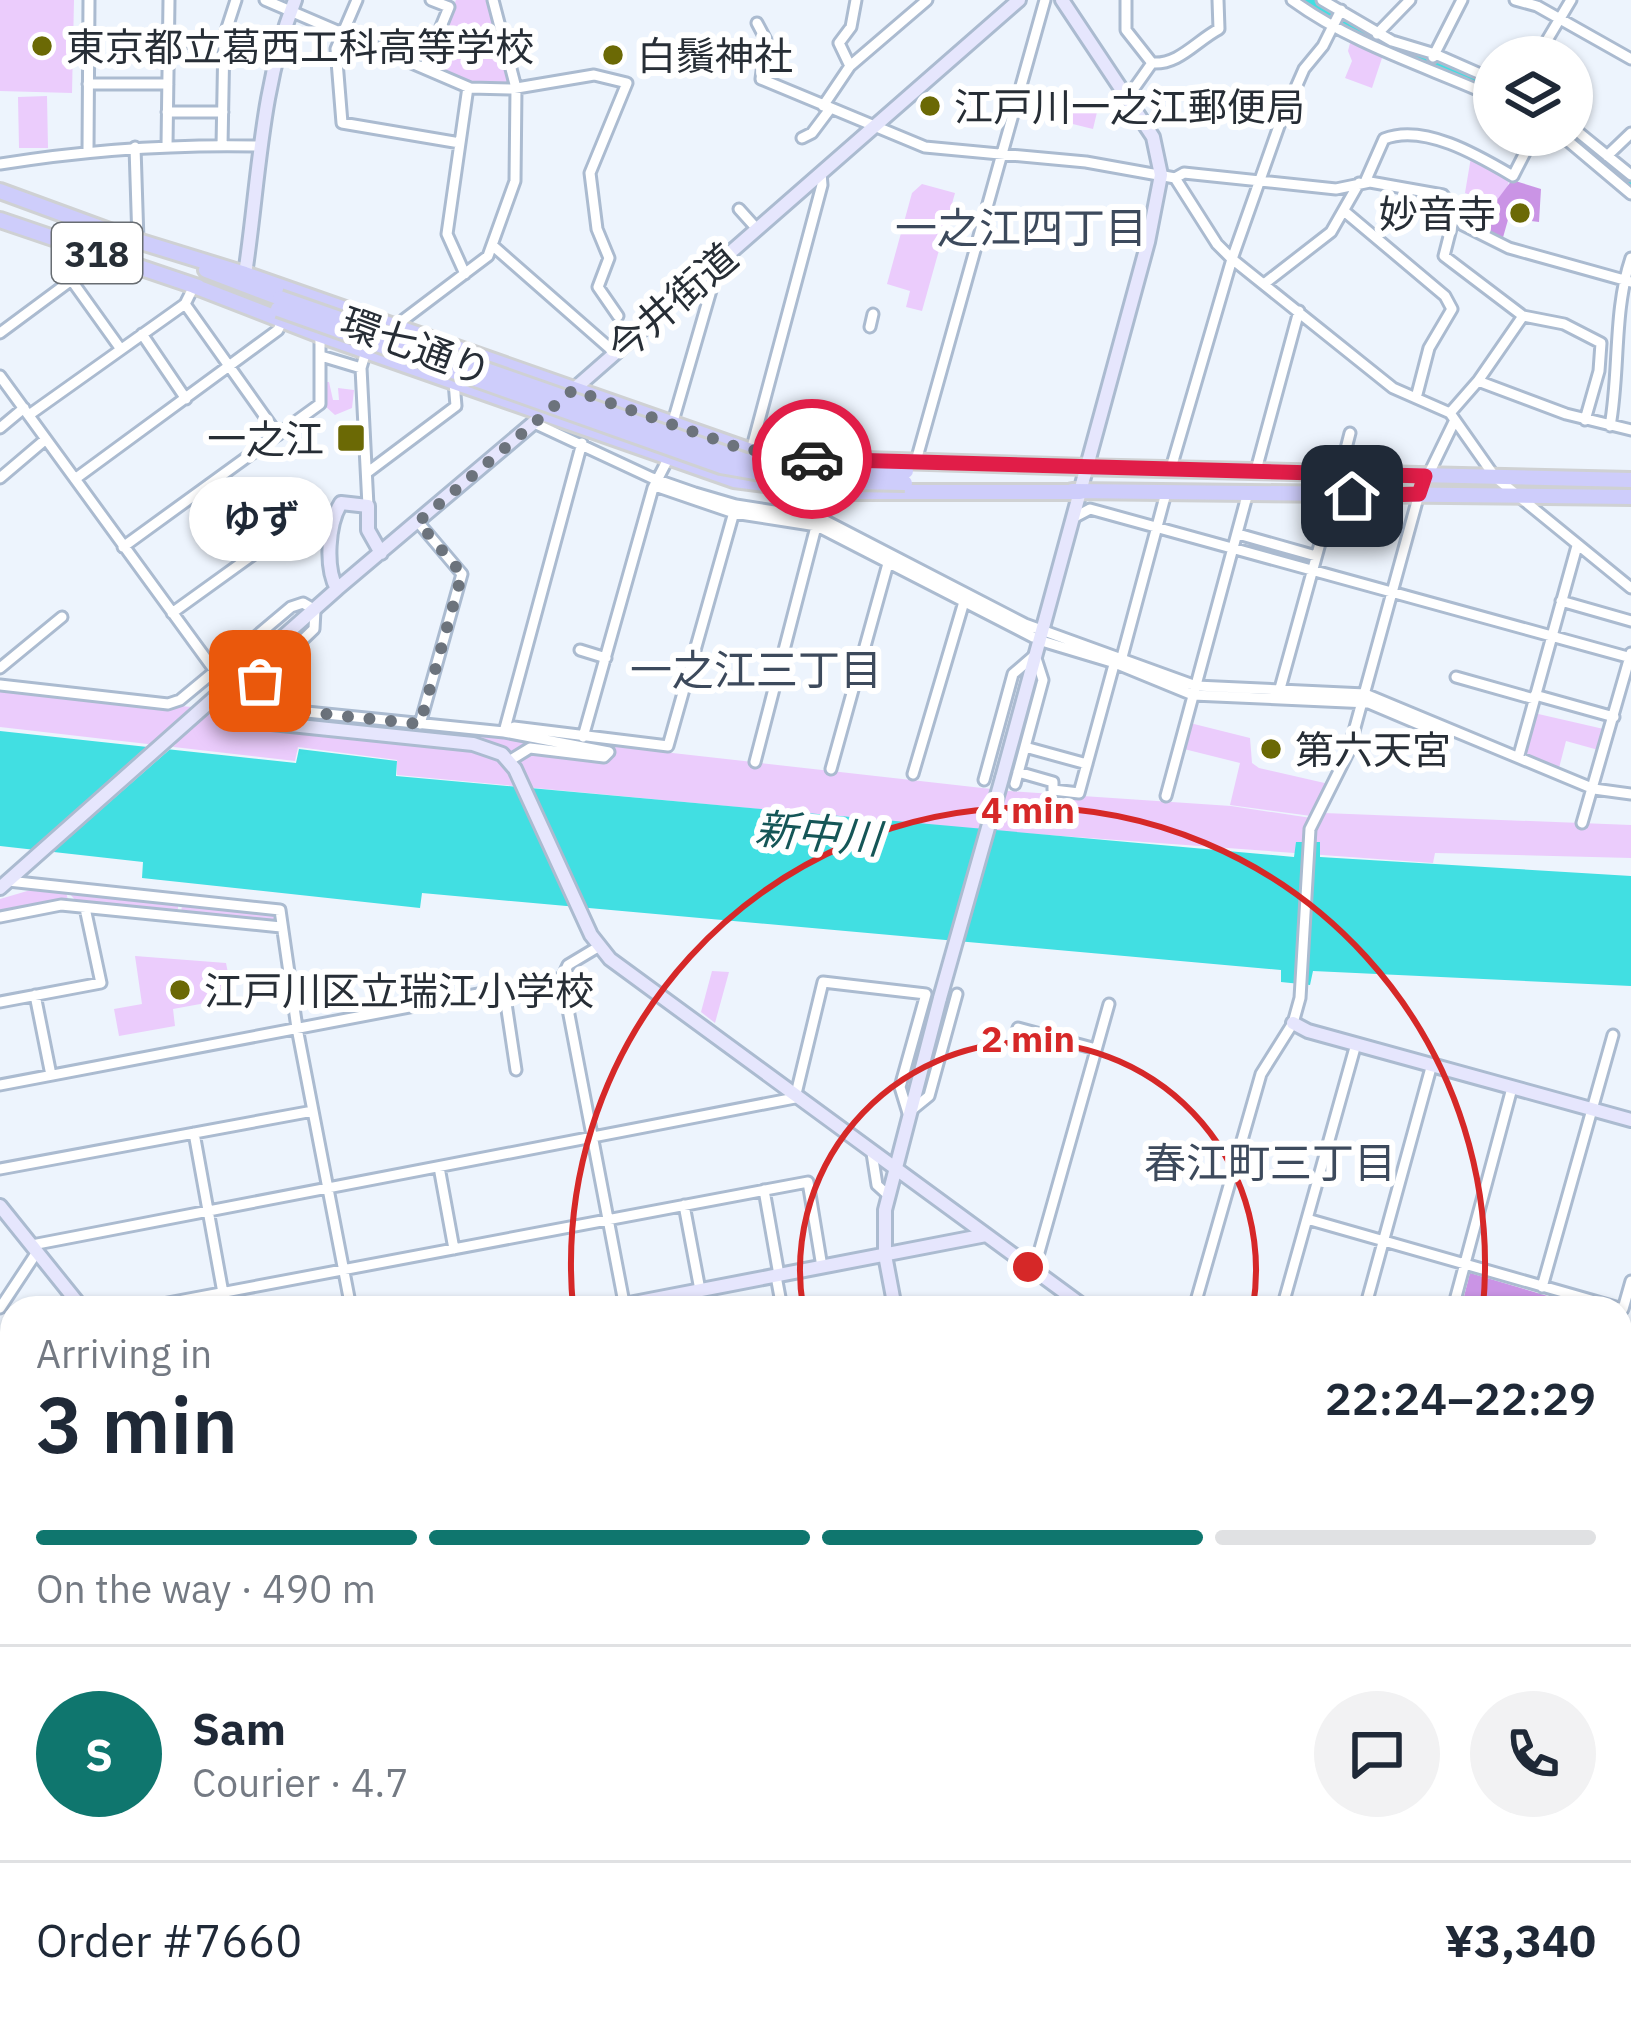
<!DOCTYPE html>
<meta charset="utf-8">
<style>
:root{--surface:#fff;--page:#f2f2f3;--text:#1f2937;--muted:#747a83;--line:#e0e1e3;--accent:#0f766e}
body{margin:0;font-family:"IBM Plex Sans","Noto Sans JP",sans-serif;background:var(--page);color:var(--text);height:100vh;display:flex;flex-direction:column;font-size:45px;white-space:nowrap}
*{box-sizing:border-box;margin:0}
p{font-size:39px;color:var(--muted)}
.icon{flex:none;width:66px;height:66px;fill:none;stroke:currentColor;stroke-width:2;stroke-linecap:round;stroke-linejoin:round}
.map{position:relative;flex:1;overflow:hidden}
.panel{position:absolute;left:0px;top:1296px;width:1632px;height:747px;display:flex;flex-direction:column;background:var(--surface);border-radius:36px 36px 0 0;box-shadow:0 3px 9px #0004}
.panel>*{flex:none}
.fabs{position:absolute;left:1473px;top:36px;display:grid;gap:24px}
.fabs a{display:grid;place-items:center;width:120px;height:120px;border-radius:50%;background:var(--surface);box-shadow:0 3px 9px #0004;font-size:60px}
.pin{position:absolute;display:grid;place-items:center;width:102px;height:102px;color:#fff;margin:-51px;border-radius:24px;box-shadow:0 6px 18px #0006}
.courier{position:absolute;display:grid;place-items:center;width:120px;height:120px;margin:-60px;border:9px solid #e11d48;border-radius:50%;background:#fff;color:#222;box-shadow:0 3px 15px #0007}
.bubble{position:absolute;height:84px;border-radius:42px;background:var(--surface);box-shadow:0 3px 9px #0004;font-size:39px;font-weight:600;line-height:84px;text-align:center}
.head em{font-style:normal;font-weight:600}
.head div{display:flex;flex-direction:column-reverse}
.head{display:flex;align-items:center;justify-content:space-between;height:204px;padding:0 36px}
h1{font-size:78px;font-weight:600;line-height:90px}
.bar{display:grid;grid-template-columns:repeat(4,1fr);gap:18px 12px;align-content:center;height:144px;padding:0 36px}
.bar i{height:15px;border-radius:9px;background:var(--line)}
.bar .selected{background:var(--accent)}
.bar p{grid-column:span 4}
.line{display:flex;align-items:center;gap:30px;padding:0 36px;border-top:3px solid var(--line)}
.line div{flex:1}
.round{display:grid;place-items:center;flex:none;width:126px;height:126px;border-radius:63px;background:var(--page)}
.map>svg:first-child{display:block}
.green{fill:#ebccfc}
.forest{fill:#ca94e5}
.water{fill:#41dfe2}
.pier{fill:#edf4fd}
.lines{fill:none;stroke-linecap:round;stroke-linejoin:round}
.river{stroke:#41dfe2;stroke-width:16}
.street-casing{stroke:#abbbd0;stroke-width:15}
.secondary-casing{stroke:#abbbd0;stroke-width:18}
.primary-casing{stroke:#cfd1d3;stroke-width:20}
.street{stroke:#fff;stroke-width:9}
.secondary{stroke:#e6e6fd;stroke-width:12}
.primary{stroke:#cecdfb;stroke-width:14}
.secondary-bridge-casing{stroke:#abbbd0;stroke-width:18;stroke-linecap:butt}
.primary-bridge-casing{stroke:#cfd1d3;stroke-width:20;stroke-linecap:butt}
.secondary-bridge{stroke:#e6e6fd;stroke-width:12}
.primary-bridge{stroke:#cecdfb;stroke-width:14}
.done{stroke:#6c737c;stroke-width:12;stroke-dasharray:0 21.6}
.route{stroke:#e11d48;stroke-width:15}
.ring{fill:none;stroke:#d62828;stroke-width:6}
.poi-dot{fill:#6b6905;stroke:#fff;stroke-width:4.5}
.labels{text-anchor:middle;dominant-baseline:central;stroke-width:12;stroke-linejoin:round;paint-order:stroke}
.shield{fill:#fff;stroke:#686d72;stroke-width:3}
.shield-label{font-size:36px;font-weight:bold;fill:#272e36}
.poi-label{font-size:39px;fill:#272e36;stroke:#fff;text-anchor:start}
.street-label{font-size:39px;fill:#272e36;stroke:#fff}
.neighbourhood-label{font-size:42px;fill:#3d4a5c;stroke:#fff}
.water-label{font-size:42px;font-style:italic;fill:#155657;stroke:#fff}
.centre{fill:#d62828;stroke:#fff;stroke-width:6}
.ring-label{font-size:36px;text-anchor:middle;font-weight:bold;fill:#d62828;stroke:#fff;stroke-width:12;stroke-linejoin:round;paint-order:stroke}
</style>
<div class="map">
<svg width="1631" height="2042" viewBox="0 0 1631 2042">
<rect width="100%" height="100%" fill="#edf4fd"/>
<path class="green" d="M0 0H74L72 93 0 91Z
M456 0H489L511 83 508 86 471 84 434 68 431 61Z
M1345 17 1378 39 1494 84V100L1383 55 1372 88 1345 78 1352 61 1348 51 1350 43 1367 48 1338 32Z
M1024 86 1098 108 1093 129 1036 115 1040 98 1022 93Z
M47 96 48 148H19L18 97Z
M1471 157 1509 181 1504 199 1494 204 1465 193Z
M922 184 955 193 922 311 906 307 910 291 887 284 912 193Z
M323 382H329L333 400H339L338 388 354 390 352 408 335 415 325 406Z
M0 689 619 747 1009 791 1231 806 1318 819 1324 813 1631 825V858L1435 853 1433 863 1005 832 397 775V760L298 747 295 761 0 727Z
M1534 713 1608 730 1602 751 1566 741 1559 768 1523 753Z
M1186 722 1250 738 1252 763 1259 768 1329 784 1311 816 1230 805 1240 763 1180 748Z
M34 889 66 892 69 904 0 914V899Z
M69 893 178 905V909L170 912 76 901Z
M182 905 273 915 275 921 181 913Z
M135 956 226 963 233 998 173 1009 175 1026 119 1036 114 1009 142 1004Z
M712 971 729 972 715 1023 701 1012Z"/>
<path class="forest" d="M1512 180 1541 189 1539 222 1531 221 1532 206 1513 202 1502 241 1476 228Z
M1470 1273 1588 1308H1461Z"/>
<path class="water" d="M0 731 296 763 299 749 397 761 396 776 1294 857 1296 842H1320V857L1631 876V986L1313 971 1310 985 1281 982V970L422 893 420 908 142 878 143 862 0 846Z"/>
<path class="pier" d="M153 741 176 744 47 857 25 855Z"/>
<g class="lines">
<path class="river" d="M1309 0 1373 43 1422 58 1494 91
M1572 135 1631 183"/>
<defs>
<path id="street" d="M265 0 470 88 511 89 594 75 627 83 590 173 597 229 609 258 598 287 618 316
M357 0 336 49 342 123 460 143
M1126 0V30L1152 63
M1292 0C1354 45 1425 66 1494 97
M1322 0 1392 41 1435 54 1494 80
M1515 0 1537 6 1631 59
M757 23 766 40 761 79 925 147 1086 162 1175 178 1217 244 1232 259 1393 388 1450 413 1495 477 1631 588
M1377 34 1410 0
M168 42 224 43
M1433 57 1462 0
M1537 57 1571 0
M850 66 839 43 851 27 856 0
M424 68 449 7 431 0
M88 84H168
M1128 97 1152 63C1179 65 1196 41 1219 29L1218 0
M823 106 850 66 927 0
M167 112H223
M1572 127 1631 175
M1561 135 1631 194
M802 138 812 133 830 109
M167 145 169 0
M222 146 224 37 236 0
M135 147 138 241
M88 150 89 0
M1607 156 1631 133
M0 164C87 150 171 144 259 146
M1175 178 1184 173 1336 189 1370 182 1443 195 1463 225 1509 248 1631 282
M1365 182 1384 139C1424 123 1479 156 1513 176L1534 135
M739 209 757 229
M1344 211 1445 296 1452 309 1429 348 1416 398
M1455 213 1444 256 1523 316 1564 324 1601 343 1599 371 1585 420
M492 245 614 352
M465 274 447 234 468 87
M72 281 120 348
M1264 284 1331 232 1359 183
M185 304 278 435
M394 327 488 256 515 181 516 88 493 0
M870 327 873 314
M0 333 104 256
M142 334 186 399
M366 351 361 368 368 506
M321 356 361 368
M0 376 215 671 291 607 303 603 315 610 314 629 260 681V696L277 709 504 732 609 752 604 757 530 748 509 761
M1478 381 1523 316
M1450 413 1478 381 1566 414 1631 430
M29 415 185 304 194 286
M534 423 652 478 695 493 736 505 820 518 1025 624 1196 686 1365 694 1594 789 1631 794
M672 425 714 280 709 271
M1610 426C1620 372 1613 311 1631 258
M0 428 24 408
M582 443 504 732 514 727 668 746 736 505
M751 451 822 185 821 173
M916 461 1045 0
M1171 468 1232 259 1279 126 1304 69 1323 46 1341 10
M1256 470 1299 311
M368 472 456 406 454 382
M1340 472 1350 433
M0 478 46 439
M75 479 278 330 282 321
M655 486 734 513 817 526 1033 637
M1073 518 1090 509 1631 658
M418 522 462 574 420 724
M1238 534 1316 556
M123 547 320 404V335
M1561 601 1631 621
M172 613 322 505
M1045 642 1115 663 1193 695 1369 703 1440 733
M580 650 606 658
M1122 657 1166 493
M0 668 62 617
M1456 677 1534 699
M0 685 168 704 180 700 215 671
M1279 692 1330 507
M1535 695 1614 717
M583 737 653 488 668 459
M1025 747 1087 764
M1519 755 1577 546
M755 762 825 492
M831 769 889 560
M1018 772 1053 782V790L1079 793 1115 661
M913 774 966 595
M984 780 1013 674 1035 655 1043 680 1015 784
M1166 796 1247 496
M1582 823 1631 653
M8 881 280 910 297 1028 351 1308
M0 917 61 905 281 927
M598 947 568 965 562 978 625 1308
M504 990 516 1070
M35 995 51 1075
M0 1002 101 983 85 908
M1018 1028 1096 1049
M0 1085 562 978
M194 1133 223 1293
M872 1153 877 1185 888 1195
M439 1167 454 1249
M0 1169 313 1111
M764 1190 779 1275
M684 1205 700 1290
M1307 1219 1619 1308
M32 1245 795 1098 823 982 926 994 900 1087 908 1113 929 1096 957 994
M1034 1270 1109 1004
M776 1276 782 1308
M1542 1287 1613 1035
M0 1308 37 1252
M141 1308 808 1182 822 1267
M1194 1308 1261 1074 1293 1023 1300 998 1310 829 1348 753 1419 494 1454 422
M1282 1308 1356 1044
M1365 1308 1432 1064
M1453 1308 1512 1088
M1623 1309 1631 1281
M0 1374 12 1376
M0 1501 12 1500
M0 1597 12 1589
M1620 1649 1631 1652
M1620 1707 1631 1704
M0 1743 12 1753
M1620 1795 1631 1792
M0 1823 12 1814
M1620 1879 1631 1876
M0 1904 12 1895
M0 1917 12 1908
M1620 1963 1631 1959
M141 2031 146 2042
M244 2031 249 2042
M328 2031 329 2042
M669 2031 672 2042
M832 2031 835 2042
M922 2031 925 2042
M992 2031 995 2042
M1127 2031 1130 2042
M1250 2031 1253 2042
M1400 2031 1403 2042
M1572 2031 1575 2042
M0 2036 25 2031
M168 2042 200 2031
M561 2042 579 2033
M1055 2042 1093 2031
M1346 2042 1384 2031"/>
<path id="secondary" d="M245 274C259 182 260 89 295 0
M572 391 1019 0
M337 589C325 567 328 524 341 503L368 506V530L381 553
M215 698 228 712 252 721 473 744 502 754 515 769 591 935 610 959 1086 1308
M1002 778 1148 242 1161 175 1153 137 1062 0
M0 888 337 589 551 408
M1293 1023 1308 1031 1631 1120
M0 1206 82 1308
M608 1308 986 1235
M895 1308 885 1255V1210L940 998
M1620 1542 1631 1540
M1620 2025 1625 2042
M578 2031 582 2042
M1063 2031 1066 2042
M1341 2031 1344 2042
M781 2042 818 2031"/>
<path id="primary" d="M0 191 142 243
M0 220 198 287
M138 241 245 274 751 451 800 458 1087 467
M206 270 280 298
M194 286 320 335 734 480 825 492H1080
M1078 467 1631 480
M1072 491 1631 497"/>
</defs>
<use href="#street" class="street-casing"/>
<use href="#secondary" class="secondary-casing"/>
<use href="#primary" class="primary-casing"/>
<use href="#street" class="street"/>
<use href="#secondary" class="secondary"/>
<use href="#primary" class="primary"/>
<defs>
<path id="secondary-bridge" d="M940 998 1002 778"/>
<path id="primary-bridge" d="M280 298 746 461 807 470 906 471
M278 309 721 466 806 481 905 483"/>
</defs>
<use href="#secondary-bridge" class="secondary-bridge-casing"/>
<use href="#primary-bridge" class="primary-bridge-casing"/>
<use href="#secondary-bridge" class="secondary-bridge"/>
<use href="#primary-bridge" class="primary-bridge"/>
</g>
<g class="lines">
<path class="done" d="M260 681V697L278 709 420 724 462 574 418 522 573 390 740 448 812 459"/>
<path class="route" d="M812 459 1425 476 1419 494 1352 496"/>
</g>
<g class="ring">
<path d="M803 1307A228 228 0 1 1 1253 1307"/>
<path d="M573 1307A457 457 0 1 1 1483 1307"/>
</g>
<g class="poi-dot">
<circle cx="42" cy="46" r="12"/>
<circle cx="613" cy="55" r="12"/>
<circle cx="930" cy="106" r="12"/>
<circle cx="1520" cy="213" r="12"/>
<rect x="336" y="423" width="30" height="30" rx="6"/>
<circle cx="1271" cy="749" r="12"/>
<circle cx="180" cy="990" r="12"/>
</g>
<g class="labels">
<rect class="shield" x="52" y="223" width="90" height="60" rx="9"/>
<g class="shield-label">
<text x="97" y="253">318</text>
</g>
<g class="poi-label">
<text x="66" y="46">東京都立葛西工科高等学校</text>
<text x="637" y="55">白鬚神社</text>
<text x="954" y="106">江戸川一之江郵便局</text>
<text x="1496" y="213" text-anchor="end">妙音寺</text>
<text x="324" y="438" text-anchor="end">一之江</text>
<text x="1295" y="749">第六天宮</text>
<text x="204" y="990">江戸川区立瑞江小学校</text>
</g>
<g class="street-label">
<text transform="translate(672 302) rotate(-41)">今井街道</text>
<text transform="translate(416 346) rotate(20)">環七通り</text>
</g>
<g class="neighbourhood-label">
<text x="1021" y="227">一之江四丁目</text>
<text x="756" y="669">一之江三丁目</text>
<text x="1270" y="1162">春江町三丁目</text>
</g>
<g class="water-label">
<text transform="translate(818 833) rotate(5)">新中川</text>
</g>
</g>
<circle cx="1028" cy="1267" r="18" class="centre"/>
<g class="ring-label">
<text x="1028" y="823">4 min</text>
<text x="1028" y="1052">2 min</text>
</g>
</svg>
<div class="fabs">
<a><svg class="icon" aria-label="layers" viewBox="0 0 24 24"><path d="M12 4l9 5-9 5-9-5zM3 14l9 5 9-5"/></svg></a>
</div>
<div class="pin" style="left:260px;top:681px;background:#ea580c"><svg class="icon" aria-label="bag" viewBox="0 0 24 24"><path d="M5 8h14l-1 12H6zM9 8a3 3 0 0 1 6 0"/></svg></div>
<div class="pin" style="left:1352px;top:496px;background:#1f2937"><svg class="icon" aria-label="home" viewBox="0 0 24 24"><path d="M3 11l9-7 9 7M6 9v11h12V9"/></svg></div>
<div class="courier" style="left:812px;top:459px"><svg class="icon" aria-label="car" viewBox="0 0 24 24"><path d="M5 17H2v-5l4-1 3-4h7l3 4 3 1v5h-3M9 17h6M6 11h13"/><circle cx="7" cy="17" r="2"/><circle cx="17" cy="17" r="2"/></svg></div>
<div class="bubble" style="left:189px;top:477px;width:144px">ゆず</div>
<section class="panel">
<div class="head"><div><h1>3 min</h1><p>Arriving in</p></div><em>22:24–22:29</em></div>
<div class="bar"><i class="selected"></i><i class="selected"></i><i class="selected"></i><i></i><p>On the way · 490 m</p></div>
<div class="line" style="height:216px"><b class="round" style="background:var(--accent);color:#fff">S</b><div><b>Sam</b><p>Courier · 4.7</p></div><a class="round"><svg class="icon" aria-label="chat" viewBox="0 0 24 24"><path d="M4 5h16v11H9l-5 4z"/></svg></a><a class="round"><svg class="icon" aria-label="phone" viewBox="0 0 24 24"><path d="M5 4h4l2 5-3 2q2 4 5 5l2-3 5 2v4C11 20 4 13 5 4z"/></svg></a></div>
<div class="line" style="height:156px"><div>Order #7660</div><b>¥3,340</b></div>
</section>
</div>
